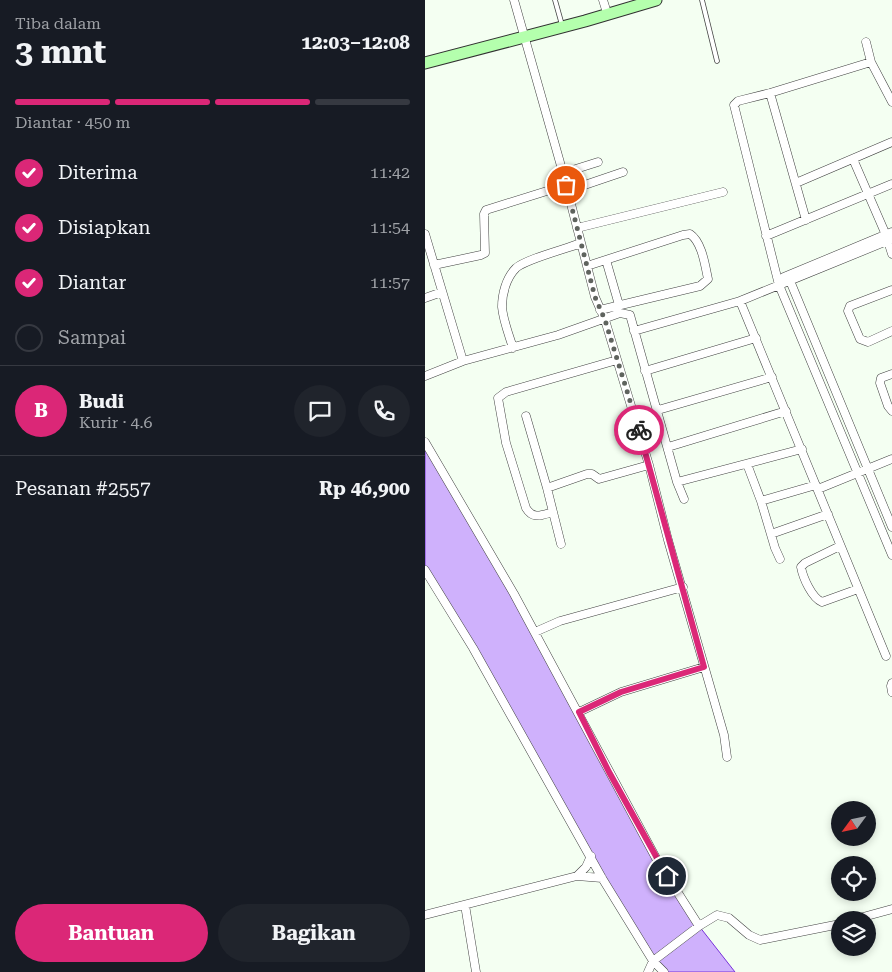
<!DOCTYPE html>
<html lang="id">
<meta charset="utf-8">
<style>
:root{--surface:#171b24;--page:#20242c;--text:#f1f3f6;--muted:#9ea1a6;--line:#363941;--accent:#db2777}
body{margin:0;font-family:"Roboto Serif",serif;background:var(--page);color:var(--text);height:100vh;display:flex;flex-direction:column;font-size:19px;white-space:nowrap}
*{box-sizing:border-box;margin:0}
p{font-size:16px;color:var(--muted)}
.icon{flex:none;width:28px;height:28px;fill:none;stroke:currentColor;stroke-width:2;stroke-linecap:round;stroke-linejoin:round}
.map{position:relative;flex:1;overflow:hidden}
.drawer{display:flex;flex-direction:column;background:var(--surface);width:425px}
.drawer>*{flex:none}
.needle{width:32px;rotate:237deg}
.tools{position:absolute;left:406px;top:801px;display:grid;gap:10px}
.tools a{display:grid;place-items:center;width:45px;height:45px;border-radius:50%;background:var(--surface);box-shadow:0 2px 8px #0003;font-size:25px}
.pin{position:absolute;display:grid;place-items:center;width:42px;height:42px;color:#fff;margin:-21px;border:2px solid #fff;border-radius:50%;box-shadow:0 1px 5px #0007}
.courier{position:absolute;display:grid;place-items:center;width:50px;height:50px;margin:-25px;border:4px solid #db2777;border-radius:50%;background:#fff;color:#222;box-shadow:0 1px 6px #0007}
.overview em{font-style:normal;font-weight:700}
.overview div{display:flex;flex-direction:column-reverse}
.overview{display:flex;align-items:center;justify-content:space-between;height:85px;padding:0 15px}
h1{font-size:32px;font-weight:700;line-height:38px}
.bar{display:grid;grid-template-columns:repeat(4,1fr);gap:8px 5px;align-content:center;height:60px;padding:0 15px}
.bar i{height:6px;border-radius:4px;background:var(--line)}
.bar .on{background:var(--accent)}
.bar p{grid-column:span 4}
.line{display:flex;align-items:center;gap:12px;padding:0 15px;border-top:1px solid var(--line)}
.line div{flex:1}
.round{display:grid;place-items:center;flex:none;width:52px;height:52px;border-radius:26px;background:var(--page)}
ol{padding:0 15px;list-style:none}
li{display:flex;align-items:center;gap:15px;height:55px}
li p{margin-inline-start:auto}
li .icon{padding:5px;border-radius:50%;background:var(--accent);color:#fff;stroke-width:4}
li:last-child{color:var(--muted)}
li i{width:28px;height:28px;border:2px solid var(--line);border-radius:50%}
.cta{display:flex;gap:10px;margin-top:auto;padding:10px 15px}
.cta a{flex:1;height:58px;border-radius:30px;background:var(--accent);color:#fff;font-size:20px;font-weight:700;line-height:58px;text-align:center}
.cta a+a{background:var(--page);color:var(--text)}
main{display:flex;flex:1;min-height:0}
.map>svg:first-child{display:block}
.water{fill:#cfb1fc;stroke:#7832d9}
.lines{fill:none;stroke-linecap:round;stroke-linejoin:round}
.lane-casing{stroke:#424242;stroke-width:5.5}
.street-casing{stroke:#424242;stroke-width:9}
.secondary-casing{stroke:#313131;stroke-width:13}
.lane{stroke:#fff;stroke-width:4}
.street{stroke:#fff;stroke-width:8}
.secondary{stroke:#b4ffad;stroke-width:11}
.done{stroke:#5f635e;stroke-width:5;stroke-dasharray:0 9}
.route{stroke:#db2777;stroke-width:6}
</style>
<main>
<section class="drawer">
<div class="overview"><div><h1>3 mnt</h1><p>Tiba dalam</p></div><em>12:03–12:08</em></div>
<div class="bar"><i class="on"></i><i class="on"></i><i class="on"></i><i></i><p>Diantar · 450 m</p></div>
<ol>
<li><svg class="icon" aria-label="check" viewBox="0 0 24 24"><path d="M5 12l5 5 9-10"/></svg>Diterima<p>11:42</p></li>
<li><svg class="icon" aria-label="check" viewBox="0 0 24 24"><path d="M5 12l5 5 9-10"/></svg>Disiapkan<p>11:54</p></li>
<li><svg class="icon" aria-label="check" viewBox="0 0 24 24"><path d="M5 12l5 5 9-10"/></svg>Diantar<p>11:57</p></li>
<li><i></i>Sampai</li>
</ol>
<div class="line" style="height:90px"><b class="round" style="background:var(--accent);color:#fff">B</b><div><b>Budi</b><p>Kurir · 4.6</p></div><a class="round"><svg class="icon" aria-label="chat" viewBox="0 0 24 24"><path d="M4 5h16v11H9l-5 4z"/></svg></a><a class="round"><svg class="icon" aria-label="phone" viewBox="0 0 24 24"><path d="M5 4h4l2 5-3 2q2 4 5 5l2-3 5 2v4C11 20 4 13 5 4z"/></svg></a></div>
<div class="line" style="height:65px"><div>Pesanan #2557</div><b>Rp 46,900</b></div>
<div class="cta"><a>Bantuan</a><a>Bagikan</a></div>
</section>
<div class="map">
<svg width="467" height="972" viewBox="0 0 467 972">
<rect width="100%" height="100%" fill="#f4fff2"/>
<path class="water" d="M0 442 184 772 274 926 310 972H239L228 961 0 571Z"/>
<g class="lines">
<defs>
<path id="lane" d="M130 0 137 25
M277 0 292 61"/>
<path id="street" d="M89 0 138 173 170 297 180 320 224 465 243 540 299 735 302 757
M178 0 182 13
M441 42 446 62 467 102
M446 62 345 93 313 101 309 105 354 285 467 555
M345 93 381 220
M428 159 461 235 467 254
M138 173 173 162
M371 183 467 142
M142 191 198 172
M152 228 298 192
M0 234 38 361
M341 236 467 184
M181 260 194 305
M9 265 56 255 60 253 59 214 61 210 141 185
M162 266 258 235 265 234C277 242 280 265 283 279L275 286 175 310
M363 276 467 527
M359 277 467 232
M467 290 425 306 423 311 435 339 443 342 467 331
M0 298 17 292
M315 301 461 656
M209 331 315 301 467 239
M88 348C84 335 78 320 77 307 77 294 81 278 91 268 101 259 141 249 156 243
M192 360 81 392 73 398 81 443 101 508C108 520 117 515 128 512L122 488 162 474H167L174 479 224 465
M220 371 331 338
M467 374 456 378 455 383 463 406 467 411
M0 376 38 361 133 335 195 313 205 315 252 482 259 499
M233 410 347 377
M101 416 122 488
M0 442 89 594 232 860 274 926 292 915 304 918 324 935 335 940 415 924
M243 447 361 411
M322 464 336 501 350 548 355 559
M252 482 377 449
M393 489 467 459
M336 501 391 485
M128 512 136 544
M346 534 403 514
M415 546 380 563 376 567C378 578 387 598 397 602L433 589
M0 570 48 648 177 878 228 961 239 972
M110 632 135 621 258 587
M467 683 466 686 467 692
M154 712 196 692 279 667
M152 876 161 867 166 856
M40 905 51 972
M0 915 152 876 177 878
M427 920 467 909
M223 972 228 961 274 926"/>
<path id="secondary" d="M0 63 160 21 231 0"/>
</defs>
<use href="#lane" class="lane-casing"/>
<use href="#street" class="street-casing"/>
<use href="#secondary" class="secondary-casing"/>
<use href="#lane" class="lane"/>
<use href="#street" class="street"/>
<use href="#secondary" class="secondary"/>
</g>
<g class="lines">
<path class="done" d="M141 185 170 297 180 320 214 430"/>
<path class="route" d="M214 430 279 667 196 692 154 712 184 772 242 876"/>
</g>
</svg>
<div class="tools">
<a><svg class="needle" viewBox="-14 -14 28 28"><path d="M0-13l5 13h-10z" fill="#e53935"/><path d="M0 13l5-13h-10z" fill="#9ea1a6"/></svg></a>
<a><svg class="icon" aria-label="locate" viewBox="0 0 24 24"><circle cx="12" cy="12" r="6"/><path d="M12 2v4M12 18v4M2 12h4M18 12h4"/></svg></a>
<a><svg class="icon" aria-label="layers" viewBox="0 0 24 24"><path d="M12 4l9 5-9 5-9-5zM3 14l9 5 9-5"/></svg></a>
</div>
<div class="pin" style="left:141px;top:185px;background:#ea580c"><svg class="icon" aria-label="bag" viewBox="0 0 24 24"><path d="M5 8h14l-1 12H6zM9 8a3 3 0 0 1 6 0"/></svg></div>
<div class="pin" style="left:242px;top:876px;background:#1f2937"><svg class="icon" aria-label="home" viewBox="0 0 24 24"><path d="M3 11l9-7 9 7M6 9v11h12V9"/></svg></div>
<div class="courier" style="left:214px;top:430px"><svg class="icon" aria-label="bike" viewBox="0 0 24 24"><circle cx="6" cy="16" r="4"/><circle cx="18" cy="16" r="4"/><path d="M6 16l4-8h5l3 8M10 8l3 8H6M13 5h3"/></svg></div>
</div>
</main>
